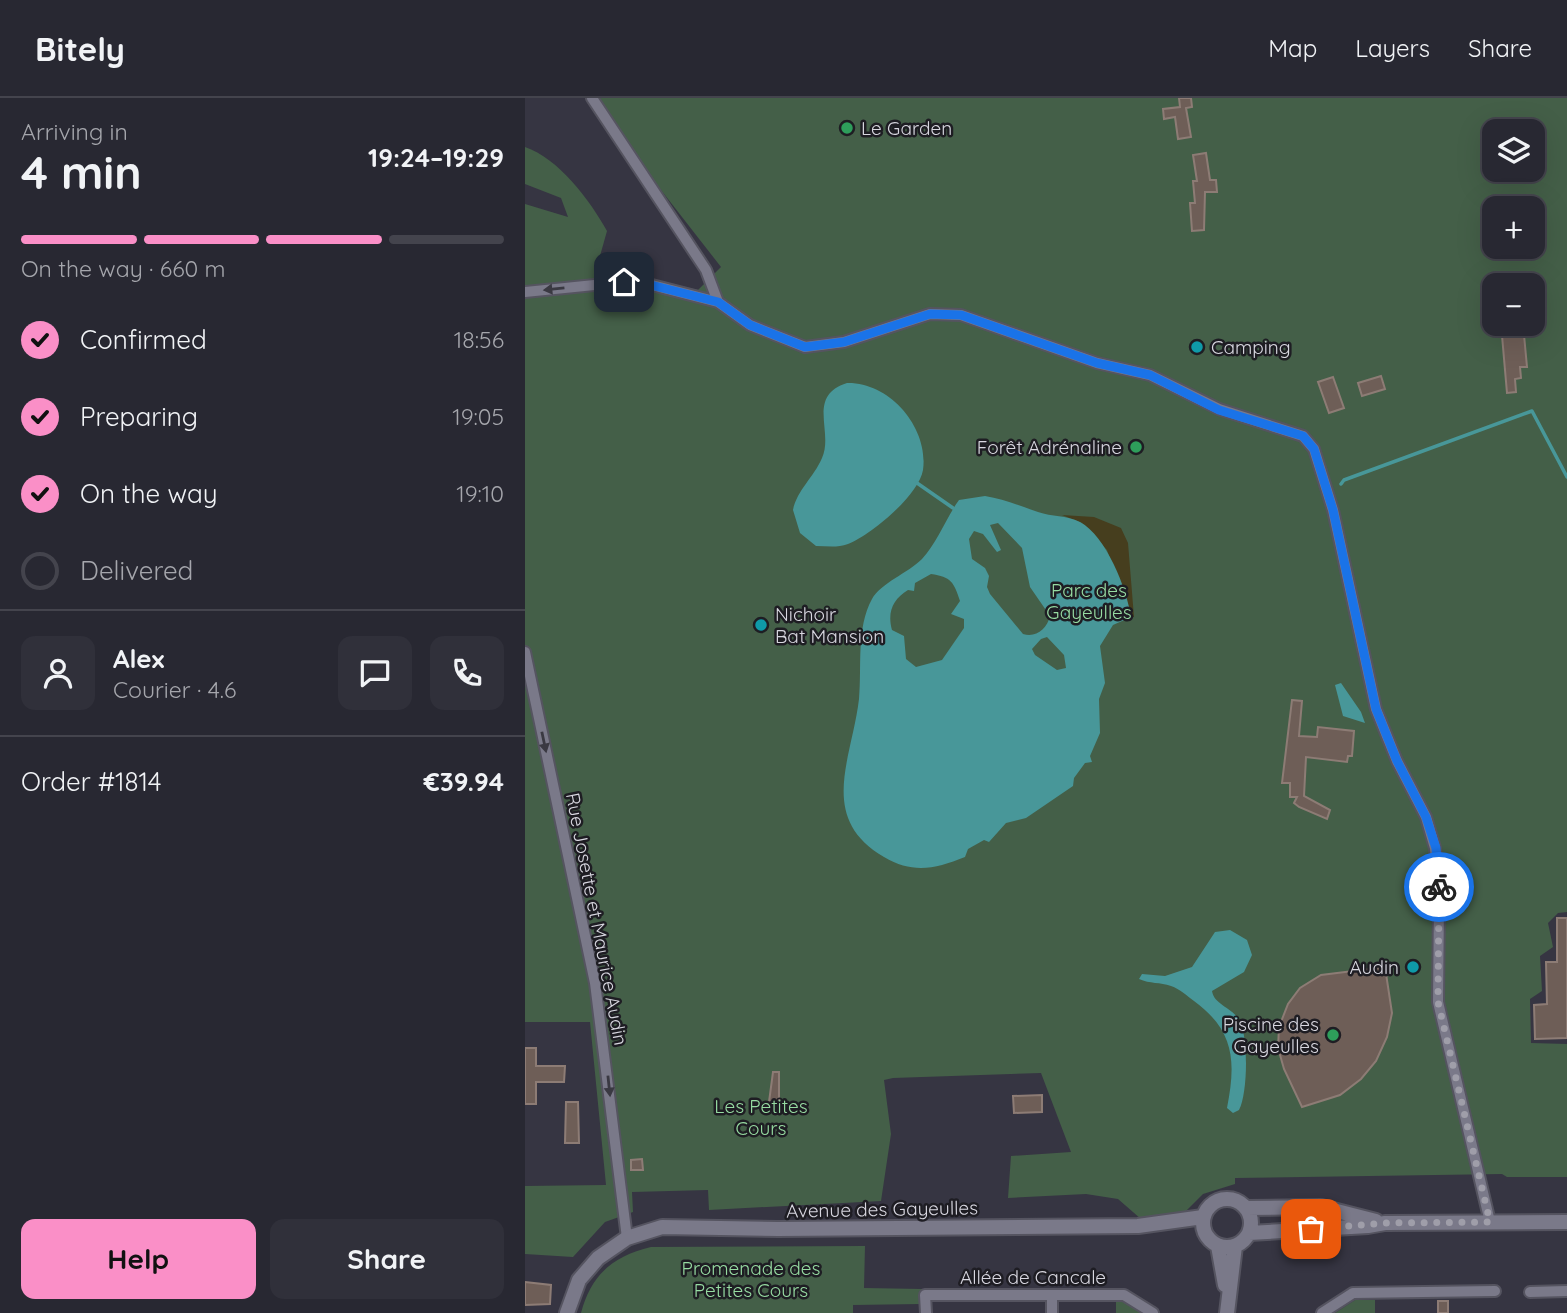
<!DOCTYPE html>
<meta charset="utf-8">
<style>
:root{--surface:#282832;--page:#30303a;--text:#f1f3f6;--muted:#a5a6ac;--line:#44444d;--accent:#fa8fc7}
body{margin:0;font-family:Quicksand,sans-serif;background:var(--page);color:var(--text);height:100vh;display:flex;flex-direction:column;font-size:26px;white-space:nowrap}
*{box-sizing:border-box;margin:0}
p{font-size:23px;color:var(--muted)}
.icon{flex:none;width:38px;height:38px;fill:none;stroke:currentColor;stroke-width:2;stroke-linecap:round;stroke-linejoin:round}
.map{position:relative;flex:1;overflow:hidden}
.side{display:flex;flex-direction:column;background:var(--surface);width:525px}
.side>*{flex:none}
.tools{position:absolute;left:957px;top:21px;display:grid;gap:14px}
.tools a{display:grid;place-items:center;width:63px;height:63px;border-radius:14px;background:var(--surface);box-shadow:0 7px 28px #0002,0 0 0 2px var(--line);font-size:35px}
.pin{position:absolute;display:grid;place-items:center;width:60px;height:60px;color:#fff;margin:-30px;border-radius:14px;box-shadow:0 4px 10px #0006}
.courier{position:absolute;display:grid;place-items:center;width:70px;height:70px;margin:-35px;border:5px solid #1a73e8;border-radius:50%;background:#fff;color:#222;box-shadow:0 2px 9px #0007}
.summary em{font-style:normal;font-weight:700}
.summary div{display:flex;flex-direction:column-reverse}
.summary{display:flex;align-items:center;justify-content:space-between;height:119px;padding:0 21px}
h1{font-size:46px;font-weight:700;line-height:52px}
.bar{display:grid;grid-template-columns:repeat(4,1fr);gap:10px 7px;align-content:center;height:84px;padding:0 21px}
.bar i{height:9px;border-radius:5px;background:var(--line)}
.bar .selected{background:var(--accent)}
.bar p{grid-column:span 4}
.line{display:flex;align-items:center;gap:18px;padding:0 21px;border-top:2px solid var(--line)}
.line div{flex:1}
.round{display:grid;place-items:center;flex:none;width:74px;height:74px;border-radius:14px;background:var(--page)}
ol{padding:0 21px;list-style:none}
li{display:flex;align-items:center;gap:21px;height:77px}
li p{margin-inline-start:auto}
li .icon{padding:7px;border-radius:50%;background:var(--accent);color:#111;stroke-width:4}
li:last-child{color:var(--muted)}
li i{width:38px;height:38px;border:4px solid var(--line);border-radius:50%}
.action{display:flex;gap:14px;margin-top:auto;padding:14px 21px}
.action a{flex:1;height:80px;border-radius:14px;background:var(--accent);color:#111;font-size:28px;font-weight:700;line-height:80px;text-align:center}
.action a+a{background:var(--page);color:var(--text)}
header{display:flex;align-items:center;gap:42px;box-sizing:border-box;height:98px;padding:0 35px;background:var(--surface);border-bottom:2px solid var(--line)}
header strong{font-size:33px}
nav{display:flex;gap:38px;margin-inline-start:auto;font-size:24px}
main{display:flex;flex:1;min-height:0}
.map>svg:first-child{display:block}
.green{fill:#445f48;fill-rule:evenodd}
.sand{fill:#463e1e}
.water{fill:#489799;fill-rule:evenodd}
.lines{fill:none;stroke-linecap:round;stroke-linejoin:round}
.stream{stroke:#489799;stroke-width:3.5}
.building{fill:#6e5e57;stroke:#8d7c75;stroke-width:2}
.minor-casing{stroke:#555460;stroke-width:14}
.tertiary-casing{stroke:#555460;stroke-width:18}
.minor{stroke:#7a7989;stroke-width:10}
.tertiary{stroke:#7a7989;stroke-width:14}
.oneway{fill:#3a3942}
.done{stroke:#9f9ea9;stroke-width:7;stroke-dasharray:0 12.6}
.route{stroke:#1a73e8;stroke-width:9}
.leisure-dot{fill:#2e9e5b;stroke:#1e1d23;stroke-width:2.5}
.culture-dot{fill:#0f9aa8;stroke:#1e1d23;stroke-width:2.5}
.labels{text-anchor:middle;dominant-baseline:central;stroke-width:5;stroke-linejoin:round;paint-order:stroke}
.poi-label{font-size:19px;fill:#d8d7e0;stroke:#1e1d23;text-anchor:start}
.park-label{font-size:19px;fill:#97dca2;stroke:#1e1d23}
.street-label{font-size:19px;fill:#d8d7e0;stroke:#1e1d23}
</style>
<header>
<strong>Bitely</strong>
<nav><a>Map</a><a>Layers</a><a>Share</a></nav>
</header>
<main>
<section class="side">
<div class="summary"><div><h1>4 min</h1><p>Arriving in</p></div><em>19:24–19:29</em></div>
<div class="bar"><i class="selected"></i><i class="selected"></i><i class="selected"></i><i></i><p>On the way · 660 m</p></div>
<ol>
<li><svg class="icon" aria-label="check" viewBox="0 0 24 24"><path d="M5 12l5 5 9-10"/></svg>Confirmed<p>18:56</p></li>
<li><svg class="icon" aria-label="check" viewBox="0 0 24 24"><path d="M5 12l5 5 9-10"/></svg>Preparing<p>19:05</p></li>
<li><svg class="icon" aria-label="check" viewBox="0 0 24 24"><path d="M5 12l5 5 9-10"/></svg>On the way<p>19:10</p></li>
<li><i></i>Delivered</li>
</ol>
<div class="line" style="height:126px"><a class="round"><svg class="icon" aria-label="person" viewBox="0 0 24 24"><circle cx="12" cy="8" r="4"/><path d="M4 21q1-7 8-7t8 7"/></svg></a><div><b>Alex</b><p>Courier · 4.6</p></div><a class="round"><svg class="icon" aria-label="chat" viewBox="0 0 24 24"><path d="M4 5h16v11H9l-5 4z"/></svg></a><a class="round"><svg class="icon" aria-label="phone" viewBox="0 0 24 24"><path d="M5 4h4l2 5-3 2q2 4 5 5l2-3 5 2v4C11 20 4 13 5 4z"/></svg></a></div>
<div class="line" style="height:91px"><div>Order #1814</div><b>€39.94</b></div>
<div class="action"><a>Help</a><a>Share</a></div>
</section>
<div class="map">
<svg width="1042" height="1215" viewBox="0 0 1042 1215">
<rect width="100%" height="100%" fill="#363542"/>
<path class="green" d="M75 0H1042V814L1033 815 1023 825 1028 849 1015 858 1017 893 1005 901 1006 945 1042 946V1079H982L977 1076 710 1080V1086L678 1096 657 1117 616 1121 593 1101 561 1096 483 1100 486 1058 546 1054 516 975 368 980 359 982 366 1036 356 1103 184 1112 183 1092 107 1094 108 1114 80 1124 48 1159 0 1156V1088L81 1087 65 924H0V106L43 119 36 100 0 86V49C33 60 65 102 82 133L73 165 83 178 111 177 173 192 196 169 118 69ZM970 33H1008V72H970ZM970 110H1008V149H970ZM970 187H1008V226H970Z
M340 1148 339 1190 397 1191 396 1206 328 1207V1215H56C66 1177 88 1158 126 1149Z
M591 1200 618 1215H591Z
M830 1202H850V1215H810Z"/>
<path class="sand" d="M537 417 569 419 596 430 603 445 609 519H606L582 452 557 425Z"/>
<path class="water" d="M322 285C365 284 404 330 398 372 394 397 346 437 323 446 312 450 302 448 291 448L275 435 268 412C272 392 289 379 297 360 309 334 281 298 322 285Z
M460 398C479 401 495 408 513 414 527 419 541 417 555 424 581 438 602 491 606 519L588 527 575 548 580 585 574 601 575 635 565 658 567 664 560 665 549 680 548 688 501 720 481 725 464 744 459 742 443 751 440 759C410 771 388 776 359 759 292 720 327 661 334 601 337 568 331 530 347 501 356 485 383 475 397 461 412 445 421 420 434 402ZM473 425 497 450 505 489 525 518C522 531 511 540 498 536L465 496 462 489 464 478 460 470 447 461 444 441 449 433 458 436 472 454 476 452 465 427ZM406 476C426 479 429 484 435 503L426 516 439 521V530L417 562 391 569 381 561 379 538 367 532C362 514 368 501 383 492L389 493 390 485ZM522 539 539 557 541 570 532 572 510 557 507 551 516 541Z
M816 585 836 614 840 625 818 618 810 587Z
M705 832 722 842 727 857 719 874 687 893C689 906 705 909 713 920 724 934 723 996 714 1012L708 1015 702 1010C711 964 710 933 669 903 662 898 655 891 646 888 635 884 625 886 614 881L617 876 640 878 667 869 690 834Z"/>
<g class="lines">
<path class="stream" d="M392 385 428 410
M816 386 819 382 1007 313 1042 379"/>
</g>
<path class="building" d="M654 0H666L667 9 661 10 666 39 653 41 650 19 639 21 638 11 655 9Z
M681 55 685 82H691L692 94H680L679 132 667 133 665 105H670L668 83H672L668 57Z
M976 226H998L1002 269H995L996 280 990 281 991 294 982 295Z
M856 278 860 291 837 298 833 285Z
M808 279 819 310 804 315 793 284Z
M767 602 777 603 774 638 792 639 793 629 829 633 827 658H823L822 664 781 659 779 698 805 712 802 721 774 709 769 705 772 699H765V685H757Z
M1032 820H1042V940L1010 941 1009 907 1022 906 1021 864H1032Z
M860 869 867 915 862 939 851 963 836 981 815 997 777 1009 759 971 753 950 754 929 763 906 775 890 796 877Z
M0 950H11V968H40L39 984H11V1006H0Z
M248 974H254V1003L244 1004Z
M517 997V1014L489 1015 488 998Z
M41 1004H53L54 1045H40Z
M117 1061 118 1072H106V1062Z
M0 1184 26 1187 25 1206 0 1207Z
M913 1203H923V1215H913Z"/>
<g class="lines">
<defs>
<path id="minor" d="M67 0 181 172 193 204
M0 194 99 184 119 185 193 204 225 227 280 249 319 244 405 216 436 217 572 265 625 277 694 311 778 338 789 351 808 412 851 611 872 663 901 719 910 750 914 802 913 904 965 1124
M0 554 70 885 102 1140
M1005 1194 1042 1193
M527 1197V1215
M401 1215 400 1197H599L628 1215
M797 1215 828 1195 970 1193"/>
<path id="tertiary" d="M678 1125a24 24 0 1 1 48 0a24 24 0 1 1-48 0Z
M721 1110 796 1109 851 1123
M724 1135 843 1128 860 1125 1042 1124
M693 1148 700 1187
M42 1215 54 1182 73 1160 102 1140 137 1129 253 1131 613 1128 678 1119
M702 1215 710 1148"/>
</defs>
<use href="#minor" class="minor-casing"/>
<use href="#tertiary" class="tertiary-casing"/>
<use href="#minor" class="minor"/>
<use href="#tertiary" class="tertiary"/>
</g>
<defs><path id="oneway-solid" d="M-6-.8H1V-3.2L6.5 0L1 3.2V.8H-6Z" transform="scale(1.75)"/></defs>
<g class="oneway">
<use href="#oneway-solid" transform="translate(29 191) rotate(174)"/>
<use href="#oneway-solid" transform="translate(19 644) rotate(78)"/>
<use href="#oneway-solid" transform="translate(84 988) rotate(84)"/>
</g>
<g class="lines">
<path class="done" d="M786 1131 860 1125 965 1124 913 904 914 789"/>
<path class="route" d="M99 184 118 185 193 204 225 227 280 249 319 244 405 216 436 217 572 265 625 277 694 312 778 338 789 351 808 412 851 611 872 663 901 719 911 750 914 789"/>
</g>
<g class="leisure-dot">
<circle cx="322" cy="30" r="7"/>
<circle cx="611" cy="349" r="7"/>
<circle cx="808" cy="937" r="7"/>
</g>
<g class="culture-dot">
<circle cx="672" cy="249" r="7"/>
<circle cx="236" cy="527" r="7"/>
<circle cx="888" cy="869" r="7"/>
</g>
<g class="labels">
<g class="poi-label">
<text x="336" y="30">Le Garden</text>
<text x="686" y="249">Camping</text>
<text x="597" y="349" text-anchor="end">Forêt Adrénaline</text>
<text x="250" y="516">Nichoir<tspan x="250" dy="22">Bat Mansion</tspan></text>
<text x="874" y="869" text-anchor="end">Audin</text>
<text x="794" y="926" text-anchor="end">Piscine des<tspan x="794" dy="22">Gayeulles</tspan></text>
</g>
<g class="park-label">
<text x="564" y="492">Parc des<tspan x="564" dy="22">Gayeulles</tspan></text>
<text x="236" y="1008">Les Petites<tspan x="236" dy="22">Cours</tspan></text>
<text x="226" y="1170">Promenade des<tspan x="226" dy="22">Petites Cours</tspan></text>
</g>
<g class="street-label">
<text transform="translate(72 821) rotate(79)">Rue Josette et Maurice Audin</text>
<text transform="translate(357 1111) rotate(-1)">Avenue des Gayeulles</text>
<text x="508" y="1179">Allée de Cancale</text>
</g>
</g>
</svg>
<div class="tools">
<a><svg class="icon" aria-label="layers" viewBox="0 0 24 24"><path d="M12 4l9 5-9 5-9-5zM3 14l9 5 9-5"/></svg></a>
<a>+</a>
<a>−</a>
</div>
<div class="pin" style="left:786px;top:1131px;background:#ea580c"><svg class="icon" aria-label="bag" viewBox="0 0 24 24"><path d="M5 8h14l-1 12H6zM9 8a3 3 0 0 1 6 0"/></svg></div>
<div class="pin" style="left:99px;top:184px;background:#1f2937"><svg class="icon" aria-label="home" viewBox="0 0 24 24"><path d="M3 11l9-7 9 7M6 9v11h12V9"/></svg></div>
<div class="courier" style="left:914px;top:789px"><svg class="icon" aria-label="bike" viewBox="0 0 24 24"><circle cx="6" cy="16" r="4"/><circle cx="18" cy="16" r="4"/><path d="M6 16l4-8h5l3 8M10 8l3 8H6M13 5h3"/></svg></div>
</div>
</main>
